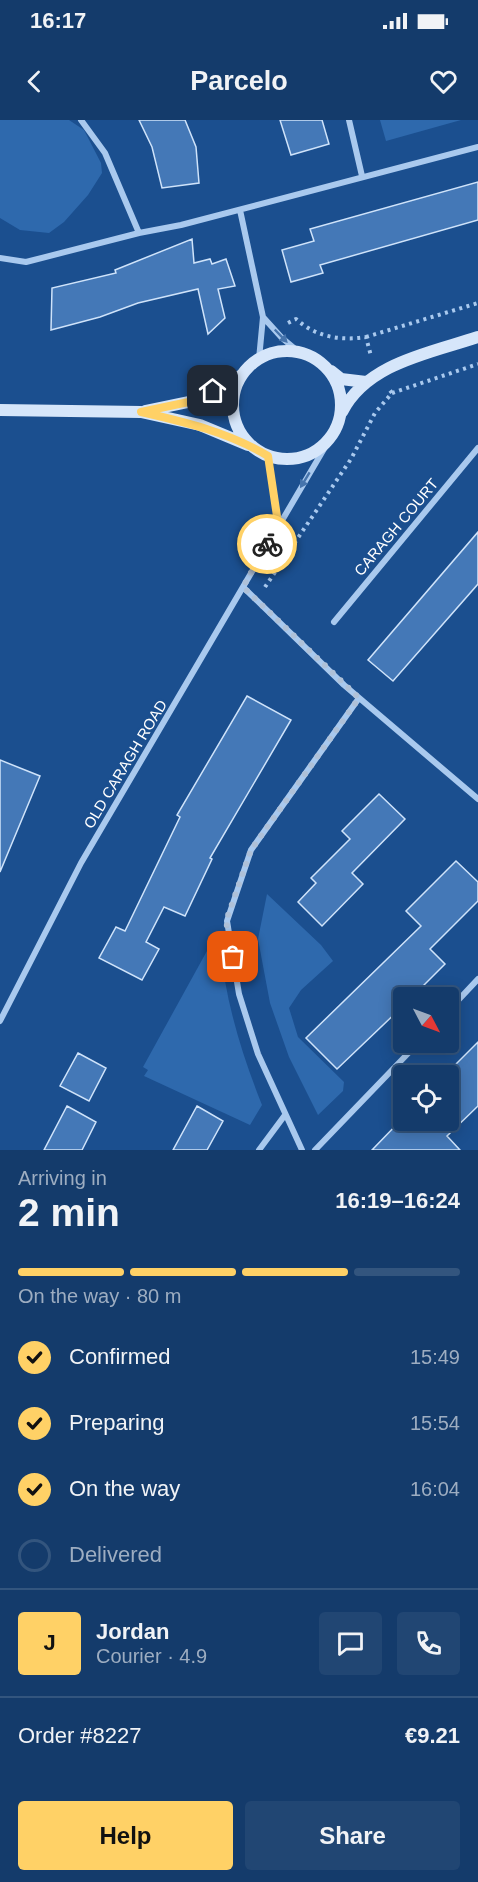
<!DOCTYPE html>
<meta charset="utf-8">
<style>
:root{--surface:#143b6b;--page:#214673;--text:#f1f3f6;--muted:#9dadc1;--line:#33557e;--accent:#ffd166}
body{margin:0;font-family:Helvetica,sans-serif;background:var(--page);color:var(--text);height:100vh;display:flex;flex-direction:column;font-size:22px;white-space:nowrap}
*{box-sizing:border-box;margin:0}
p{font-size:20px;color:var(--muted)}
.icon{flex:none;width:33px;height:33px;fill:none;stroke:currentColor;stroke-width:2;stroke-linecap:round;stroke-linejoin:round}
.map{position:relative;height:1030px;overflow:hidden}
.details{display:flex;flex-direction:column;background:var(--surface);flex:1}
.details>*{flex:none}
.needle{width:39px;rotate:131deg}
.tools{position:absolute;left:393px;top:867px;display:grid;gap:12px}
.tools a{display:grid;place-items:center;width:66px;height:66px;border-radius:6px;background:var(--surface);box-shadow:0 3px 15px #0003,0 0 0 2px var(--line);font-size:30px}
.pin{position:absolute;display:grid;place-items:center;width:51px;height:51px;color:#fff;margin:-26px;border-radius:12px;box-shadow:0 3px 9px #0006}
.courier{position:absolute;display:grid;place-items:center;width:60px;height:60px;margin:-30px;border:4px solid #ffd166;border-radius:50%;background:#fff;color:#222;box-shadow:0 2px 8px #0007}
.head em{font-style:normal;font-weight:800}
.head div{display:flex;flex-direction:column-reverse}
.head{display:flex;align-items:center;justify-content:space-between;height:102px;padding:0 18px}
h1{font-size:39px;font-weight:800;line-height:45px}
.bar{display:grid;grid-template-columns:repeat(4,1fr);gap:9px 6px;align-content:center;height:72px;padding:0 18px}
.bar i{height:8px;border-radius:4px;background:var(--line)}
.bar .selected{background:var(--accent)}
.bar p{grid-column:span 4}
.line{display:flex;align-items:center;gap:15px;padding:0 18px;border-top:2px solid var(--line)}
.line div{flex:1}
.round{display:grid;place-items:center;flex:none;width:63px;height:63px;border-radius:6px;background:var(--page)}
ol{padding:0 18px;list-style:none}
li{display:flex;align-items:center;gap:18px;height:66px}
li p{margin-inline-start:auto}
li .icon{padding:6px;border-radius:50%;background:var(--accent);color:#111;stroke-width:4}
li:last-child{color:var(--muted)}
li i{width:33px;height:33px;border:3px solid var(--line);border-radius:50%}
.button{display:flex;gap:12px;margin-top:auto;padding:12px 18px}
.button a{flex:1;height:69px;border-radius:6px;background:var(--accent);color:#111;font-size:24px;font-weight:800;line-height:69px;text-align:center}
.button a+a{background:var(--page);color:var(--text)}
.status{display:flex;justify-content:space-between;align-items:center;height:42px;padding:0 30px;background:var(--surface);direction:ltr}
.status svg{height:16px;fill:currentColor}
header{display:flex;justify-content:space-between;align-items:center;height:78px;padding:0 18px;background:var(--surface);font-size:27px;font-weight:800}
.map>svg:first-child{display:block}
.green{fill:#2e69ad}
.building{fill:#4478b7;stroke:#cfe3fa;stroke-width:1.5}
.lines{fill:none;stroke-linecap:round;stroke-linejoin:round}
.path{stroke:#a9c9ee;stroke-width:4;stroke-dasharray:3 4.5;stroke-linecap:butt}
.minor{stroke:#a9c9ee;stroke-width:6}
.secondary{stroke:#d6e6fa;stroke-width:12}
.oneway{fill:#4674ac}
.done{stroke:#afc1d8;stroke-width:6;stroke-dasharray:0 10.8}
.route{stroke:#ffd166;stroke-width:8}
.labels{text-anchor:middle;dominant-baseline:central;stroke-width:4.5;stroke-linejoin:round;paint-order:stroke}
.street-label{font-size:15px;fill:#fff;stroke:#1b4f8f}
</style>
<div class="status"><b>16:17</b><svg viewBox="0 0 49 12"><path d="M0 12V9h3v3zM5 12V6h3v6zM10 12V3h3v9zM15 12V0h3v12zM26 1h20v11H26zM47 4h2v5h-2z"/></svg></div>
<header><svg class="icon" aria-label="back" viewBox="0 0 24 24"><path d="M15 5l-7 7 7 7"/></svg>Parcelo<svg class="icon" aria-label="heart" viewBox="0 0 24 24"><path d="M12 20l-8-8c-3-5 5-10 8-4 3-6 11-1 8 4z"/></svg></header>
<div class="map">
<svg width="478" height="1030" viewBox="0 0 478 1030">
<rect width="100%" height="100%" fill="#1b4f8f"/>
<path class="green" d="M0 0H69L84 10 101 43 102 53 88 75 64 102 49 113 20 110 0 98Z
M380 0H461L386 21Z
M267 774 321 825 333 841 301 870 289 888 298 917 344 962 343 971 318 995 289 937 270 883 258 819Z
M213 820 220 823C225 880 241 932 262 985L250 1005 144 956 148 950 143 947Z"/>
<path class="building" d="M139 0H185L196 27 199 63 162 68 152 27Z
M280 0H322L329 24 291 35Z
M478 62V100L320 145 323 153 291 162 282 130 314 121 310 109Z
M192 119 194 143 210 139 212 144 226 139 235 166 218 169 225 198 208 214 198 169 138 183 100 197 51 210 52 168 116 153 115 150Z
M478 412V464L393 561 368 540Z
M247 576 291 600 210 738 212 739 185 796 164 787 146 822 159 829 142 860 99 838 116 807 125 811 180 697 177 695Z
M0 640 40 656 0 752Z
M379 674 405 699 352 753 363 764 322 806 298 782 316 763 311 758 350 719 342 711Z
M456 741 478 762V781L430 829 445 844 411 878H404V885L337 949 306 918 421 806 406 791Z
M478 922V986L447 1016 460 1030H372L401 1000H448V952Z
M78 933 106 948 89 981 60 966Z
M67 986 96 1002 82 1030H44Z
M197 986 223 1001 207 1030H173Z"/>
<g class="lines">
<path class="path" d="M288 203 296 199C316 217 340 221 366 217L371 236
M366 217 478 183
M392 273 478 244
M265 467 351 339 375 293 392 273 389 269"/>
<path class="minor" d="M81 0 105 33 139 113
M349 0 362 56
M240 90 263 197 259 239
M0 138 26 142 139 113 181 105 478 27
M263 197 282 218 300 233
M268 336 278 403
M243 467 344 565 478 679
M334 502 478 328
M448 891 478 859
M0 901 81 743 331 317
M259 1030 285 995
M302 1030 258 934 239 874 227 801 251 730 359 578
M315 1030 419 922"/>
<path class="secondary" d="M233 285a54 54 0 1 1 108 0a54 54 0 1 1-108 0Z
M331 251 341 259 366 262
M0 290 141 292 200 305 248 325
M145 291 198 280 242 255
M342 292C367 243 430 233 478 217"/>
</g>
<defs><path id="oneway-solid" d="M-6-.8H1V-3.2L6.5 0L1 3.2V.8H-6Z" transform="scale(1.5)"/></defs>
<g class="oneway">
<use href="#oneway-solid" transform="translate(281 216) rotate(46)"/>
<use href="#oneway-solid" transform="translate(305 360) rotate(121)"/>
</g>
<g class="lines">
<path class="done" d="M233 837 226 801 251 730 359 578 243 467 267 424"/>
<path class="route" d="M213 271 198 280 141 292C185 302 228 312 268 336L278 403 267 424"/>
</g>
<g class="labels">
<g class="street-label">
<text transform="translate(396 407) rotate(-50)">CARAGH COURT</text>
<text transform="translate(125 644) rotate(-59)">OLD CARAGH ROAD</text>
</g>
</g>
</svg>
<div class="tools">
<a><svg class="needle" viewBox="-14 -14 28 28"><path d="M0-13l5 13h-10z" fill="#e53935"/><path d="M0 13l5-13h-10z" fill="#9dadc1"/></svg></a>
<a><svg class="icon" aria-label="locate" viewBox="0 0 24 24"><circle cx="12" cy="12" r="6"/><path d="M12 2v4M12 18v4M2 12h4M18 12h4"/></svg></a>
</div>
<div class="pin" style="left:233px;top:837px;background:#ea580c"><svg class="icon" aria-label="bag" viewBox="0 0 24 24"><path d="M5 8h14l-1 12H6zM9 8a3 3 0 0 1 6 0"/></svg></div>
<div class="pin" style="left:213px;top:271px;background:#1f2937"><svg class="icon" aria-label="home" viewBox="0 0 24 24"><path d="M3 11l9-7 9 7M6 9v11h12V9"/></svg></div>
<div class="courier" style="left:267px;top:424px"><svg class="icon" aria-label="bike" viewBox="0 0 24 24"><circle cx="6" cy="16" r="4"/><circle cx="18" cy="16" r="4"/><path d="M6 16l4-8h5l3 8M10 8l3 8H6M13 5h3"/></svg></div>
</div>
<section class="details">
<div class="head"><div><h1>2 min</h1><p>Arriving in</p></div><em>16:19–16:24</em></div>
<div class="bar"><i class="selected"></i><i class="selected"></i><i class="selected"></i><i></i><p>On the way · 80 m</p></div>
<ol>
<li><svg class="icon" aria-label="check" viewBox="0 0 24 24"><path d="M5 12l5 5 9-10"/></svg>Confirmed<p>15:49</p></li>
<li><svg class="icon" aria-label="check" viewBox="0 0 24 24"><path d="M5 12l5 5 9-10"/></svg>Preparing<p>15:54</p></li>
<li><svg class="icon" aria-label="check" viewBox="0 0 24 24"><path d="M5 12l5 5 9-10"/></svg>On the way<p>16:04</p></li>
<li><i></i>Delivered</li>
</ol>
<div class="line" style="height:108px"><b class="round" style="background:var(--accent);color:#111">J</b><div><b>Jordan</b><p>Courier · 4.9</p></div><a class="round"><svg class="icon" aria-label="chat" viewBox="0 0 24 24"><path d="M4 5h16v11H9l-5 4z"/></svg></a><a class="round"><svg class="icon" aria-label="phone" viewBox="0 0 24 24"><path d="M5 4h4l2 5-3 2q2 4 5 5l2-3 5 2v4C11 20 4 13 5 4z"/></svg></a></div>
<div class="line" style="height:78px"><div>Order #8227</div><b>€9.21</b></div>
<div class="button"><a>Help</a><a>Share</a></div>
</section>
